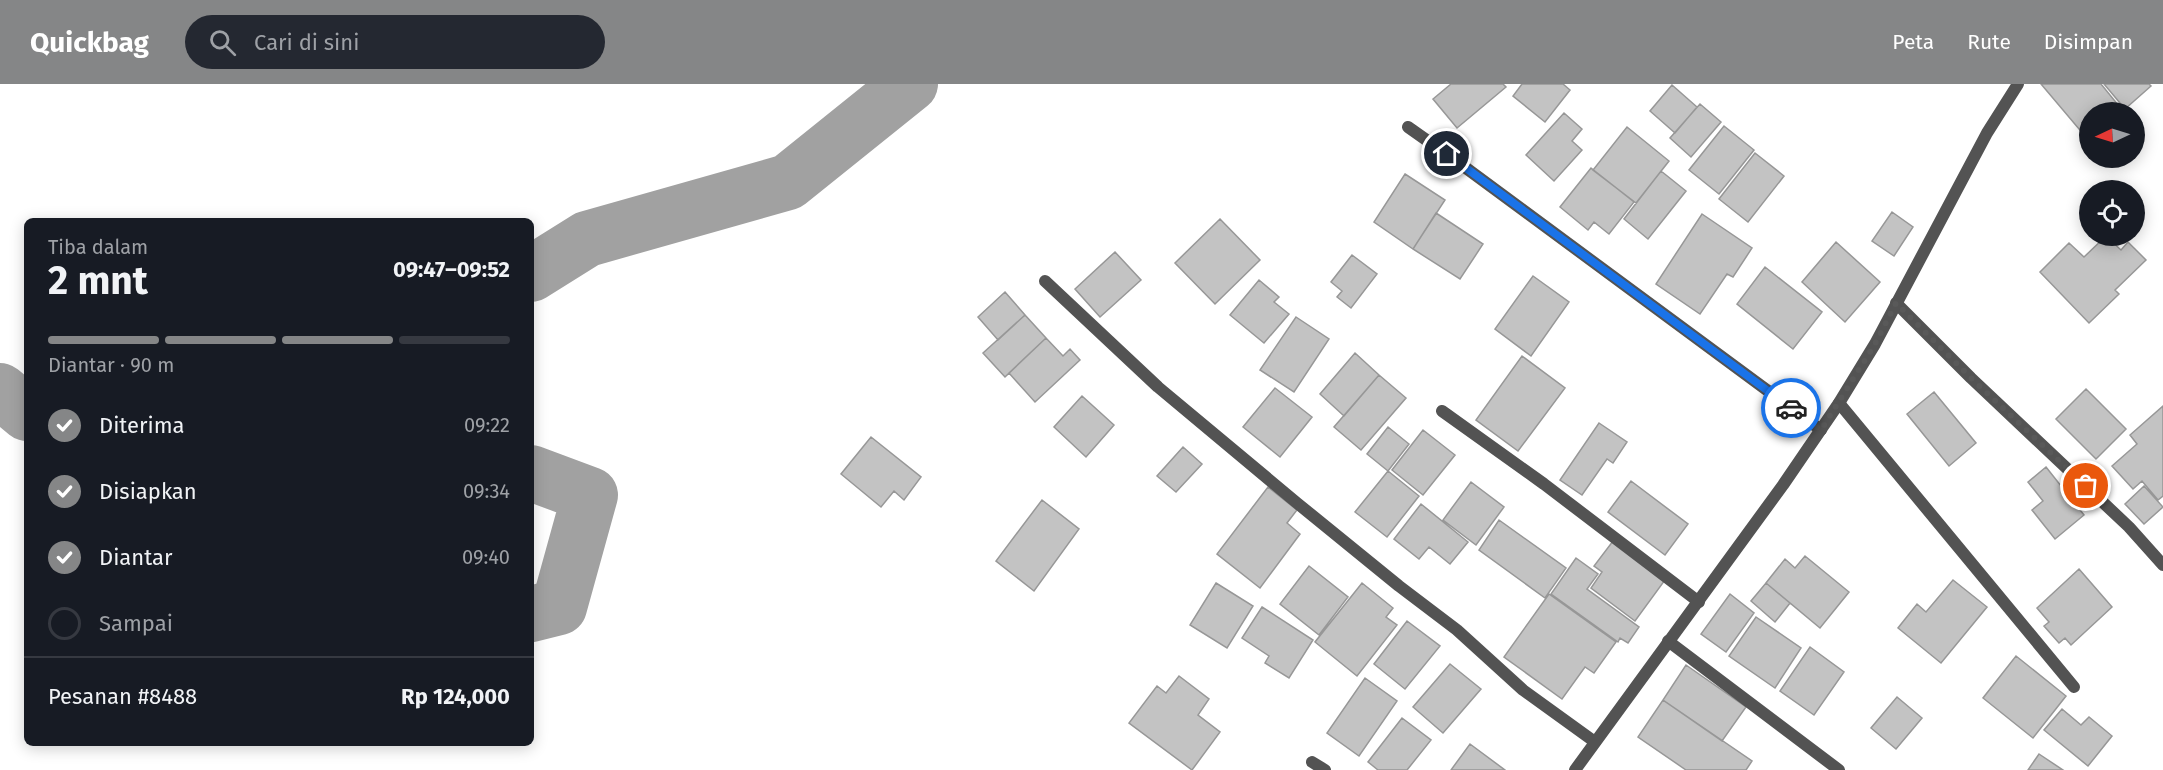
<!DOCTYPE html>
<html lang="id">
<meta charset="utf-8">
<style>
:root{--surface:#171b24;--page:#242831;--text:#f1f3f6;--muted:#9ea1a6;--line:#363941;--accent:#858687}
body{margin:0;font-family:"Fira Sans",sans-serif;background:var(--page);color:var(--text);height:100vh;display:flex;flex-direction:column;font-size:22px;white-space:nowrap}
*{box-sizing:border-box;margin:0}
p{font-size:20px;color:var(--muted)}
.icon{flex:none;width:33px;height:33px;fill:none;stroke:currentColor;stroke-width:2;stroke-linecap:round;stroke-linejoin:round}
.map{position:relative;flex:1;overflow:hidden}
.drawer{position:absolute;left:24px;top:134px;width:510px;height:528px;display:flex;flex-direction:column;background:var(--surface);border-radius:9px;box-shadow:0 3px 15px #0003}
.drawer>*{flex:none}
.needle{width:39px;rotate:266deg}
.buttons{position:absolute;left:2079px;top:18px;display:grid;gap:12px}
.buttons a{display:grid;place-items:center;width:66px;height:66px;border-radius:50%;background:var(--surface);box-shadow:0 3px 15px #0003;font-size:30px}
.pin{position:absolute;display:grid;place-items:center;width:51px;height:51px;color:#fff;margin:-26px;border:3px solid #fff;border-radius:50%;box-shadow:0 2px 6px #0007}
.courier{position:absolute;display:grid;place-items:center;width:60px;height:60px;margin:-30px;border:4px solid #1a73e8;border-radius:50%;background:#fff;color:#222;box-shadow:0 2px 8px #0007}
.headline em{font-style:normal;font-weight:700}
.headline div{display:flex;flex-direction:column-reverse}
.headline{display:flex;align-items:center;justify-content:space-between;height:102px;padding:0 24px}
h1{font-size:39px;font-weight:700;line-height:45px}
.bar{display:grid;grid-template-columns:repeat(4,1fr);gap:9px 6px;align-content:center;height:72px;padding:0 24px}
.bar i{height:8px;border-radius:4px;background:var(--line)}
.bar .active{background:var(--accent)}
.bar p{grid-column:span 4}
.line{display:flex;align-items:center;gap:15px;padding:0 24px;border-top:2px solid var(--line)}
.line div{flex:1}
ol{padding:0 24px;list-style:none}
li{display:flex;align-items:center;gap:18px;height:66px}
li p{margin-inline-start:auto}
li .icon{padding:6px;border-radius:50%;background:var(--accent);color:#fff;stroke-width:4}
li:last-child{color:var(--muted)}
li i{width:33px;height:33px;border:3px solid var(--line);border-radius:50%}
header{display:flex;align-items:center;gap:36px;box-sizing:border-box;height:84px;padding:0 30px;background:var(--accent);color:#fff}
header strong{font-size:28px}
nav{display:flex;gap:33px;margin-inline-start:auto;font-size:21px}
.search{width:420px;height:54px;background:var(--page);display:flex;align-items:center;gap:15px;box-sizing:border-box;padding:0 21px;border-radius:33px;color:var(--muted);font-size:22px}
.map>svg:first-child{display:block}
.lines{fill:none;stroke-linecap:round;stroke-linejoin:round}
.river{stroke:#a1a1a1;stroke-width:56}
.building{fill:#c3c3c3;stroke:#979797;stroke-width:1.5}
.minor{stroke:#535353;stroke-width:12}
.tertiary{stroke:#535353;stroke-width:12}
.done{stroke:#595959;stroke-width:6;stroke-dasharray:0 10.8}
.route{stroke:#1a73e8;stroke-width:8}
</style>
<header>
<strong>Quickbag</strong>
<div class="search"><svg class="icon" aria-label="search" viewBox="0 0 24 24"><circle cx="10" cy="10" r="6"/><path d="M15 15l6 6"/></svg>Cari di sini</div>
<nav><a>Peta</a><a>Rute</a><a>Disimpan</a></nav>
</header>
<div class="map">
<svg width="2163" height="686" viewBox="0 0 2163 686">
<rect width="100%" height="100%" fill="#fff"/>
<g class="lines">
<path class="river" d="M531 190 587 155 788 98 910 0
M0 307 27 329
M531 389 590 411 559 523 531 530"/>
</g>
<path class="building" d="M1451 0H1503L1506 3 1457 44 1433 15Z
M1522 0H1563L1570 6 1545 38 1513 12Z
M2041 0H2101L2119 22 2111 28H2090V58Z
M2104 0H2149L2151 2 2125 25Z
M1672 1 1697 23 1675 49 1650 27Z
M1700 20 1721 38 1691 73 1670 54Z
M1564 29 1582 45 1572 57 1582 66 1554 97 1526 71Z
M1724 42 1754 66 1719 110 1689 86Z
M1627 43 1669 77 1636 119 1593 86Z
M1755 69 1784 92 1748 138 1719 115Z
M1591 84 1634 118 1609 150 1594 138 1588 146 1560 123Z
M1661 87 1686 107 1648 155 1624 135Z
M1405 90 1445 116 1413 165 1374 138Z
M1892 128 1913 143 1894 172 1872 157Z
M1436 129 1483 160 1460 195 1413 165Z
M1702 130 1752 164 1733 193 1727 190 1700 230 1656 200Z
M1220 135 1260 176 1215 220 1175 179Z
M2106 152 2121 166 2128 158 2146 176 2115 206 2119 210 2089 239 2040 188 2069 159 2084 173Z
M1836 158 1880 198 1845 238 1802 198Z
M1115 168 1141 196 1100 233 1075 205Z
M1352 171 1377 190 1351 224 1337 213 1342 207 1331 198Z
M1765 183 1822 228 1793 265 1737 220Z
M1533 192 1569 218 1531 272 1495 245Z
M1259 196 1279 213 1274 218 1289 230 1264 259 1230 231Z
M1005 208 1025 231 998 256 978 233Z
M1025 231 1046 254 1005 293 983 269Z
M1296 233 1329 255 1294 308 1260 286Z
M1046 254 1063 272 1070 265 1080 276 1035 318 1009 289Z
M1355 269 1379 291 1344 332 1320 310Z
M1522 272 1565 304 1518 367 1476 336Z
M1379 291 1406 314 1361 366 1334 343Z
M1275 304 1312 333 1280 373 1243 343Z
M2086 305 2126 345 2096 375 2056 335Z
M1934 308 1976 359 1949 382 1907 330Z
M1082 312 1114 341 1086 373 1054 343Z
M2163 322V412L2158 416 2142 397 2133 405 2112 382 2137 360 2130 351Z
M1599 339 1627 358 1613 379 1607 375 1582 411 1560 396Z
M1388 343 1409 360 1388 387 1367 370Z
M1423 346 1455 371 1423 411 1392 386Z
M871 353 921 393 904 416 894 407 881 423 841 390Z
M1183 363 1202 380 1176 408 1157 392Z
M2046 383 2084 431 2055 455 2032 426 2043 417 2028 398Z
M1388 387 1419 412 1387 453 1355 428Z
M1631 397 1688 440 1665 471 1608 428Z
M1471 398 1504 423 1476 461 1443 436Z
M2144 402 2163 423 2144 440 2125 420Z
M1268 403 1297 426 1287 439 1300 450 1260 504 1217 470Z
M1042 416 1079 445 1034 507 996 477Z
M1421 420 1468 458 1450 480 1429 463 1419 475 1394 455Z
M1499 436 1566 484 1545 514 1479 466Z
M1613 457 1665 496 1635 537 1591 504 1602 488 1594 482Z
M1805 472 1849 508 1820 544 1766 499 1785 475 1795 484Z
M1576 474 1598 490 1587 505 1639 543 1628 559 1620 554 1618 558 1551 510Z
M1309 482 1348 513 1319 551 1280 520Z
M2079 485 2112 523 2071 561 2065 554 2059 559 2044 542 2049 538 2037 524Z
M1953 496 1987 523 1941 579 1898 544 1917 520 1926 528Z
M1216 499 1253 522 1227 564 1190 541Z
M1362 499 1393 524 1386 533 1397 541 1357 592 1315 558Z
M1766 499 1790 519 1775 538 1751 517Z
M1549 510 1616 558 1594 589 1585 583 1562 615 1504 573Z
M1730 510 1754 529 1726 568 1701 550Z
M1262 523 1313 556 1289 594 1265 579 1269 572 1242 554Z
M1756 533 1801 564 1775 604 1729 572Z
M1407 537 1440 562 1405 605 1374 580Z
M1810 563 1844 588 1814 631 1780 607Z
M2016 572 2066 612 2033 654 1983 614Z
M1450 580 1481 605 1443 649 1413 623Z
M1686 581 1746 623 1722 657 1663 616Z
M1179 592 1209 615 1198 631 1220 648 1192 686 1129 639 1157 602 1166 609Z
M1365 594 1397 617 1359 672 1327 649Z
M1897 613 1922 634 1896 665 1871 644Z
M1663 616 1752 677 1746 686H1686L1638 653Z
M2062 625 2081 641 2089 633 2112 652 2088 682 2044 646Z
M1402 634 1431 656 1407 686H1378L1368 678Z
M1470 660 1505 686H1451Z
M2039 670 2063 686H2028Z"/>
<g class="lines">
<path class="minor" d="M1408 43 1466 84 1821 346
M1045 197 1158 303 1297 419 1399 502 1457 546 1523 606 1595 658
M1896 219 1971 294 2129 443 2163 481
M1839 319 2074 603
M1442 327 1544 400 1699 518
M1668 557 1839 686
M1312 678 1325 686"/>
<path class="tertiary" d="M1575 686 1783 401 1839 319 1875 260 1987 49 2018 0"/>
</g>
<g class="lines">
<path class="done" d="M1791 324 1821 346 1875 260 1896 219 1971 294 2086 402"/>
<path class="route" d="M1447 70 1791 324"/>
</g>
</svg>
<div class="buttons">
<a><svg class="needle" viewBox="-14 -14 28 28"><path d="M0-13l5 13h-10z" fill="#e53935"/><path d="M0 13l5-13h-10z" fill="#9ea1a6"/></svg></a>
<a><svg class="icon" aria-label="locate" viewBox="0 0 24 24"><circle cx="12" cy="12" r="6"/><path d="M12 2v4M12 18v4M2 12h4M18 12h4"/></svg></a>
</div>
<div class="pin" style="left:2086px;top:402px;background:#ea580c"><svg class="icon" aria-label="bag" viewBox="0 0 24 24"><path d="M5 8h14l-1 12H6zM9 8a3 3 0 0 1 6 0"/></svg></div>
<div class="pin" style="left:1447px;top:70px;background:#1f2937"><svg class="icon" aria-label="home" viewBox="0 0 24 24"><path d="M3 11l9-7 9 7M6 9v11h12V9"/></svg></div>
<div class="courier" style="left:1791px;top:324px"><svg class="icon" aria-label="car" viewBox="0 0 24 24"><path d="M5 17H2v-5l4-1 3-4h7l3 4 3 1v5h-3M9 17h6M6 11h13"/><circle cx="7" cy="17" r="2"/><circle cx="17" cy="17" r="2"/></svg></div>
<section class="drawer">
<div class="headline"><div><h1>2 mnt</h1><p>Tiba dalam</p></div><em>09:47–09:52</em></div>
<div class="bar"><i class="active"></i><i class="active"></i><i class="active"></i><i></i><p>Diantar · 90 m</p></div>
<ol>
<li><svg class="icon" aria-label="check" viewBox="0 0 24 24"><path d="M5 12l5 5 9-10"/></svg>Diterima<p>09:22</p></li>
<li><svg class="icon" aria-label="check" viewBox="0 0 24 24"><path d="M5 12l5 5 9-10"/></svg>Disiapkan<p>09:34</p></li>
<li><svg class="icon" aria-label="check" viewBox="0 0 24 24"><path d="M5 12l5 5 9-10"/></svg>Diantar<p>09:40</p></li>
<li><i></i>Sampai</li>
</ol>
<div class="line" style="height:78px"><div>Pesanan #8488</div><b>Rp 124,000</b></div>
</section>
</div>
